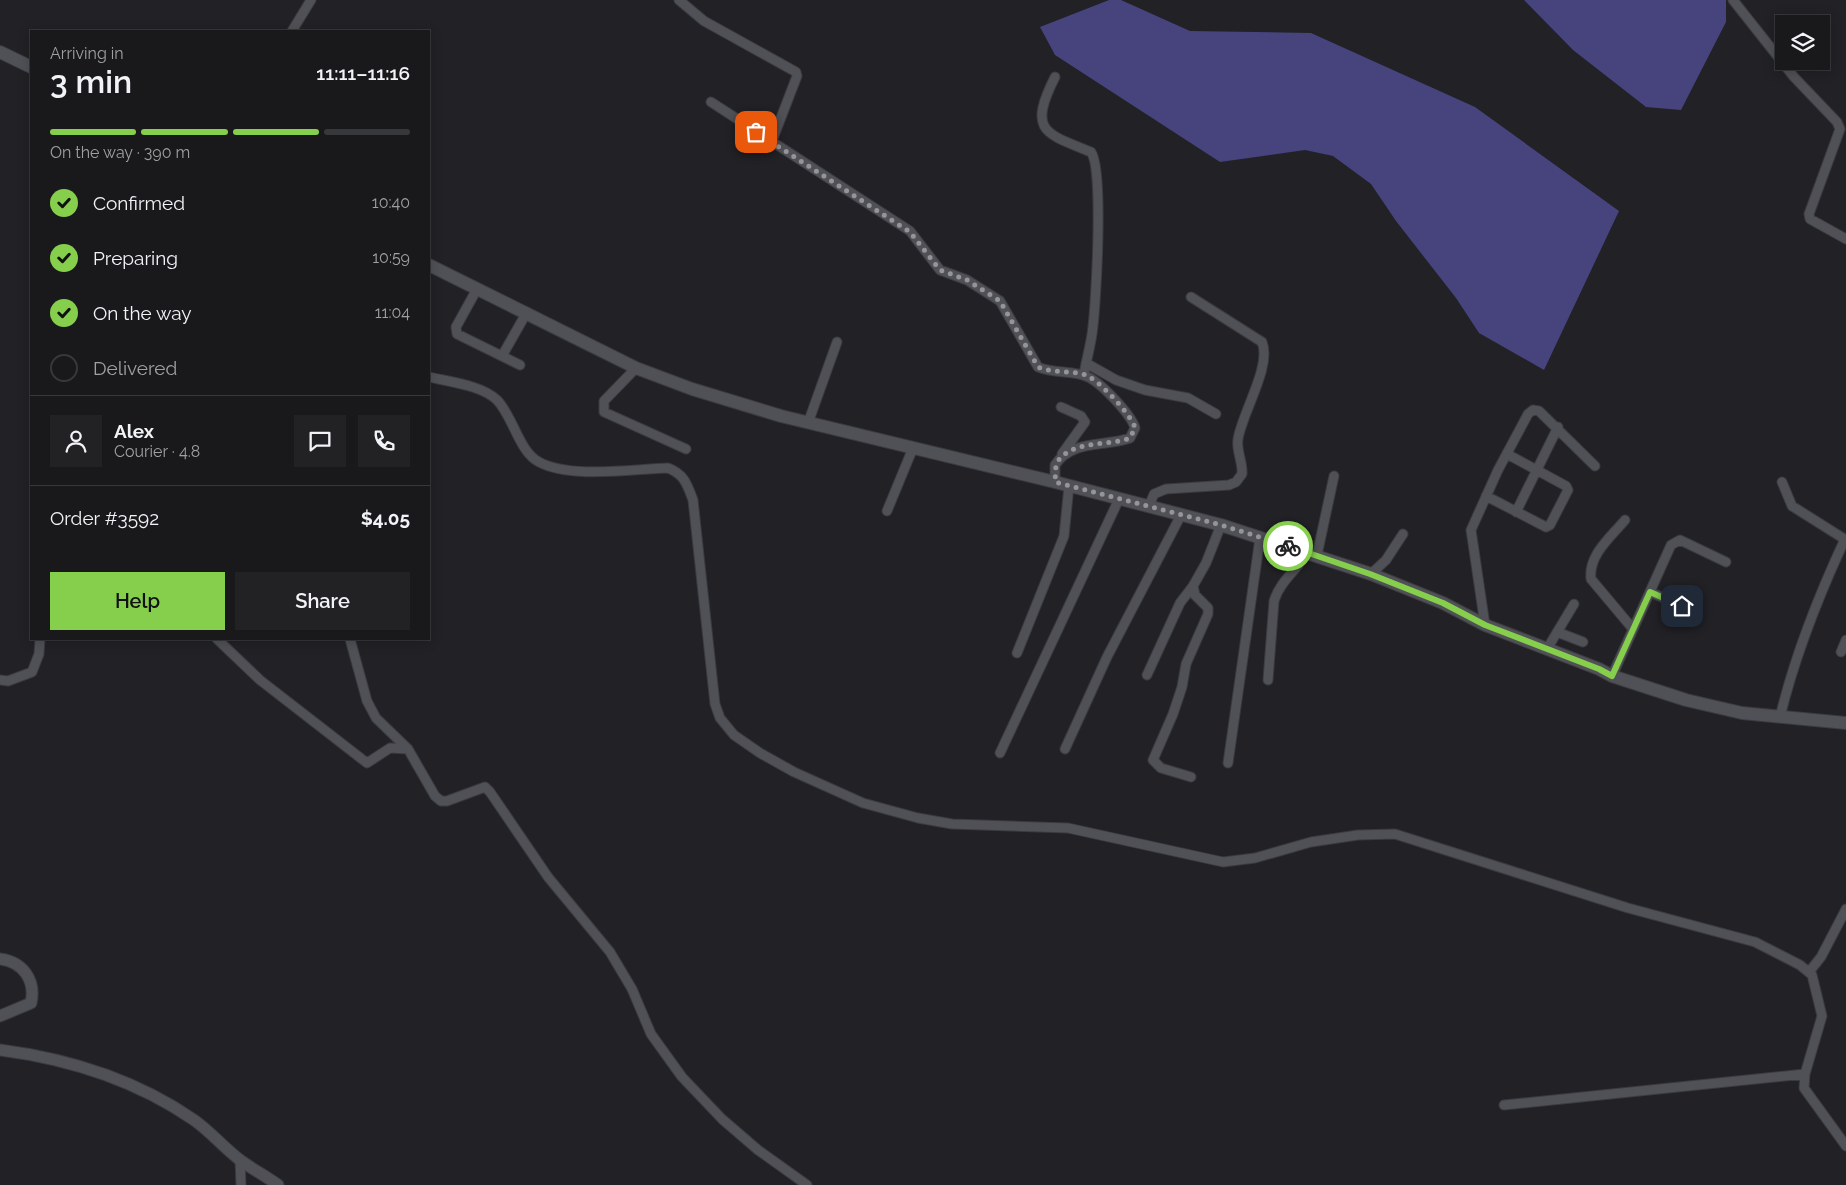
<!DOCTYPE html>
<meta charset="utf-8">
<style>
:root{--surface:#19191c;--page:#222225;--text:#f1f3f6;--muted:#9fa0a3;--line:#37383b;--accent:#86cf4c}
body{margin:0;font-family:Raleway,sans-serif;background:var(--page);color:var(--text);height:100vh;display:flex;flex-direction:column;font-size:19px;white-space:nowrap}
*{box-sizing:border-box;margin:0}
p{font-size:16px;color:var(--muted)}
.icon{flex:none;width:28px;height:28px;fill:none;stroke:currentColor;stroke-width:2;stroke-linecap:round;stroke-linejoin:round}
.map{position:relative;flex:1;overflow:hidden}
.sheet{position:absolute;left:30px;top:30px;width:400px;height:610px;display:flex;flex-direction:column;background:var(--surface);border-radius:0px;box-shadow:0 2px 12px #0003,0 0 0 1px var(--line)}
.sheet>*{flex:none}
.buttons{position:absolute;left:1775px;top:15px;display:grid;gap:10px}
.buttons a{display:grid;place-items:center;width:55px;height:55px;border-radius:0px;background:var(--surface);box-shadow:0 2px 12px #0003,0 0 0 1px var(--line);font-size:25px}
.pin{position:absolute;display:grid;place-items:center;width:42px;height:42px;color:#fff;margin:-21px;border-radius:10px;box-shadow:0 2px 8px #0006}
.courier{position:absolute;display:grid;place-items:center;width:50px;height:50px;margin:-25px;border:4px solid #86cf4c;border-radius:50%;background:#fff;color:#222;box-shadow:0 1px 6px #0007}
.overview em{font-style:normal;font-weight:600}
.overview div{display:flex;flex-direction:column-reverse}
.overview{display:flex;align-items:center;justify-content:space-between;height:85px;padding:0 20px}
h1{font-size:32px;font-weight:600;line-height:38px}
.bar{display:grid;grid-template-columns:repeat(4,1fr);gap:8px 5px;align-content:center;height:60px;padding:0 20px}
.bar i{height:6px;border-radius:4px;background:var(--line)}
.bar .current{background:var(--accent)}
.bar p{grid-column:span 4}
.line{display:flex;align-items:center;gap:12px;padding:0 20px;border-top:1px solid var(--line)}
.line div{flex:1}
.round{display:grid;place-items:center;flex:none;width:52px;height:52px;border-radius:0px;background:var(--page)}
ol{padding:0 20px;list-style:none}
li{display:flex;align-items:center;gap:15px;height:55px}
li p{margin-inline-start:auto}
li .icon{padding:5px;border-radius:50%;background:var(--accent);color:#111;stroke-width:4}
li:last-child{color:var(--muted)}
li i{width:28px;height:28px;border:2px solid var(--line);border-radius:50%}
.button{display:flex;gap:10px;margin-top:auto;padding:10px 20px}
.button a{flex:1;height:58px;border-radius:0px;background:var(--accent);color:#111;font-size:20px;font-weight:600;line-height:58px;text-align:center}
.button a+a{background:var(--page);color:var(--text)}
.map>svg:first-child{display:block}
.forest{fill:#46437d}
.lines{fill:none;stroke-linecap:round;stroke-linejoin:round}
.minor-casing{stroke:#3b3b3f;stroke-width:11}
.tertiary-casing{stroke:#3b3b3f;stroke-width:13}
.secondary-casing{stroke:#3b3b3f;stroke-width:14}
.minor{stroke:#505156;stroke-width:9}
.tertiary{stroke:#505156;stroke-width:11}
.secondary{stroke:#505156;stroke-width:12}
.done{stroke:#959599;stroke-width:5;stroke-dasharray:0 9}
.route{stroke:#86cf4c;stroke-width:6}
</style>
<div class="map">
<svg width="1846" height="1185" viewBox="0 0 1846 1185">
<rect width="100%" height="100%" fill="#212126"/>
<path class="forest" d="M1109 0H1121L1190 31 1311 33 1475 107 1619 211 1544 370 1479 333 1456 298 1396 221 1371 184 1333 156 1305 150 1220 162 1055 55 1040 27Z
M1524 0H1726V22L1681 110 1646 107 1573 50Z"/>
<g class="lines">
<defs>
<path id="minor" d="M679 0 704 21 796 72 797 76 772 141
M1733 0 1794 77 1837 122 1840 129 1809 214 1810 219 1846 239
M292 31 311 0
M1055 77C1028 131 1044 133 1091 152 1104 169 1096 308 1092 334 1090 348 1086 361 1084 375
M711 102 910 231 940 270 967 280 1000 301 1038 367C1054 374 1074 370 1088 377 1101 383 1131 414 1135 428L1130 438C1106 447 1072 439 1055 465V482
M477 289 456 327 457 334 520 365
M502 356 527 312
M1086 363 1116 380 1145 390 1188 398 1216 414
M636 368 604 401V412L686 449
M429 377C450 382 481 385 497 400 513 416 519 452 539 462 571 479 632 469 668 468 684 474 687 484 693 500L715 704 720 718 734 735 760 753 794 772 863 803 918 818 952 824 1068 828 1223 862 1255 858 1311 842 1358 835 1395 834 1628 908 1755 942 1800 965 1812 975 1822 1016 1805 1074 1804 1088 1846 1146
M1061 407 1081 416 1085 422 1062 454
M808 423 837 342
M1782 482 1792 506 1846 540
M1486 496 1546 527 1550 525 1568 490 1566 486 1507 454
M1149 506 1154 494 1166 489 1229 485 1236 482 1242 474C1243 462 1236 451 1238 439 1242 413 1272 366 1262 342L1191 297
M887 511 913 448
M1516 512 1558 427
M1625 520C1611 537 1588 555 1591 579L1633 629
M1317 555 1334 476
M1371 574 1386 560 1403 534
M1650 592 1682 606
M1485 625 1471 530 1498 470 1528 414 1533 410 1539 411 1595 466
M1557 632 1583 642
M217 639 260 680 367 763 390 748 408 749
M350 639 367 701 376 718 408 749 435 796 441 801H447L485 787 490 792 548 877 610 952 632 989 651 1034 682 1077 722 1119 758 1150 807 1185
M1547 649 1574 604
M1841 652 1846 640
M1017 653 1064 536 1069 486
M1147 675 1180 603 1193 586
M1612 676 1671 545 1680 540 1726 562
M0 680 8 681 32 672 39 654 40 639
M1268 680 1274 601C1280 581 1297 570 1307 553
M1780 717C1795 655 1818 597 1845 539
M1065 749 1107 657 1181 515
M1000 753 1119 499
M1228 763 1260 538
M1191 777 1161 768 1153 760 1173 714 1182 687 1186 664 1208 614V608L1195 595 1193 586 1206 563 1221 525
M1809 972 1821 957 1846 909
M1504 1105 1805 1074
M240 1160 241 1185"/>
<path id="tertiary" d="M0 959C23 962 36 980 31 1003L0 1016
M0 1050C70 1059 136 1080 194 1120 211 1132 224 1148 240 1160 252 1169 266 1176 278 1185"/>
<path id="secondary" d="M0 52 31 67
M429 265 636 368 692 389 781 416 1055 482 1221 525 1371 574 1443 603 1485 625 1599 669 1612 676 1686 700 1742 713 1846 723"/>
</defs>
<use href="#minor" class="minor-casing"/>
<use href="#tertiary" class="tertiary-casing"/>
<use href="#secondary" class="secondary-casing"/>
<use href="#minor" class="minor"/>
<use href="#tertiary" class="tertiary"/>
<use href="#secondary" class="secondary"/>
</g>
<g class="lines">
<path class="done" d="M756 132 910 232 940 270 967 280 1000 301 1038 367C1054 374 1075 370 1088 376 1101 383 1131 414 1135 428L1130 438C1106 447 1071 439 1056 464L1055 482 1221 525 1288 546"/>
<path class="route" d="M1288 546 1370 574 1443 603 1485 625 1599 669 1612 676 1650 592 1682 606"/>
</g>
</svg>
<div class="buttons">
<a><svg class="icon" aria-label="layers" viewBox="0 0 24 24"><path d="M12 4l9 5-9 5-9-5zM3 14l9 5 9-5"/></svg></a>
</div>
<div class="pin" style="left:756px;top:132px;background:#ea580c"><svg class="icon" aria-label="bag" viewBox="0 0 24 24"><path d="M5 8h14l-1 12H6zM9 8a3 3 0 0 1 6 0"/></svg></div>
<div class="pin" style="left:1682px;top:606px;background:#1f2937"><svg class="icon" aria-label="home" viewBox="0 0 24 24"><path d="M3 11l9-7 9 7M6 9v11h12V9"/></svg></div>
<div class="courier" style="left:1288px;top:546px"><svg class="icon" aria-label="bike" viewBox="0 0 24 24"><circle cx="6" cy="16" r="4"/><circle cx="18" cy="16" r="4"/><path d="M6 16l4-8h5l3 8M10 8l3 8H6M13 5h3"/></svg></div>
<section class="sheet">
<div class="overview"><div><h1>3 min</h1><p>Arriving in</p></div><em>11:11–11:16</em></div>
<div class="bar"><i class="current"></i><i class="current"></i><i class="current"></i><i></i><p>On the way · 390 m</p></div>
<ol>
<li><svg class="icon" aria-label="check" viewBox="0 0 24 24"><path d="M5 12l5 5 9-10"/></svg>Confirmed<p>10:40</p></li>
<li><svg class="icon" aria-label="check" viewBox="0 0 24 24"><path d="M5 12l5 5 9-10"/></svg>Preparing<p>10:59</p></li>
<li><svg class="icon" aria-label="check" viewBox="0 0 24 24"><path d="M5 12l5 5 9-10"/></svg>On the way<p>11:04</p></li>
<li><i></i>Delivered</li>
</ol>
<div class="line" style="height:90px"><a class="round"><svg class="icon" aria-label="person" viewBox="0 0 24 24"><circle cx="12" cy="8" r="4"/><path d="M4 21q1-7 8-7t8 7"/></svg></a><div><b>Alex</b><p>Courier · 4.8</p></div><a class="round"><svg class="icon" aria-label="chat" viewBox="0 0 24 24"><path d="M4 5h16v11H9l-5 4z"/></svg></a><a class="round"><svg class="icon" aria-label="phone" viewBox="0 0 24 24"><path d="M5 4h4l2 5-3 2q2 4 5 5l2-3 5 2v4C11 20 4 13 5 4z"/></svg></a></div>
<div class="line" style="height:65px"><div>Order #3592</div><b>$4.05</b></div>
<div class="button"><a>Help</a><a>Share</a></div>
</section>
</div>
